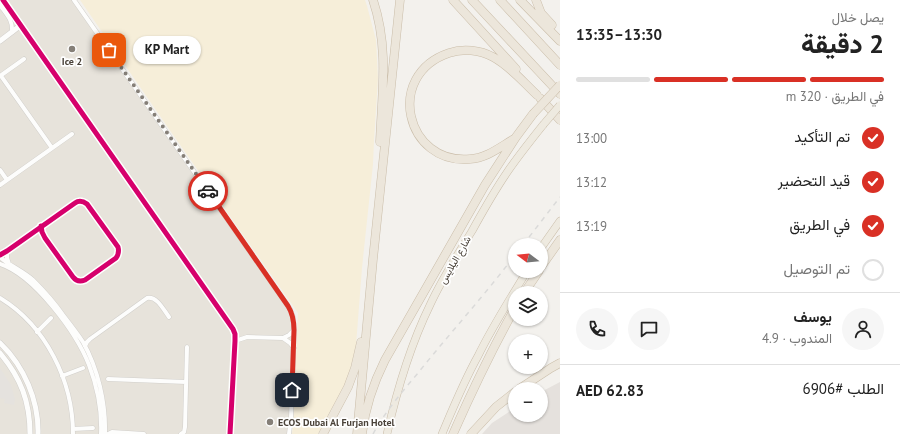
<!DOCTYPE html>
<html lang="ar">
<meta charset="utf-8">
<style>
:root{--surface:#fff;--page:#f6f6f6;--text:#222;--muted:#767676;--line:#e0e0e0;--accent:#d93025}
body{margin:0;font-family:"PT Sans",Vazirmatn,sans-serif;background:var(--page);color:var(--text);direction:rtl;height:100vh;display:flex;flex-direction:column;font-size:15px;white-space:nowrap}
*{box-sizing:border-box;margin:0}
p{font-size:13px;color:var(--muted)}
.icon{flex:none;width:22px;height:22px;fill:none;stroke:currentColor;stroke-width:2;stroke-linecap:round;stroke-linejoin:round}
.map{position:relative;flex:1;overflow:hidden;direction:ltr}
.sheet{display:flex;flex-direction:column;background:var(--surface);width:340px}
.sheet>*{flex:none}
.needle{width:26px;rotate:286deg}
.buttons{position:absolute;left:508px;top:238px;display:grid;gap:8px}
.buttons a{display:grid;place-items:center;width:40px;height:40px;border-radius:50%;background:var(--surface);box-shadow:0 1px 3px #0004;font-size:20px}
.pin{position:absolute;display:grid;place-items:center;width:34px;height:34px;color:#fff;margin:-17px;border-radius:8px;box-shadow:0 2px 6px #0006}
.courier{position:absolute;display:grid;place-items:center;width:40px;height:40px;margin:-20px;border:3px solid #d93025;border-radius:50%;background:#fff;color:#222;box-shadow:0 1px 5px #0007}
.bubble{position:absolute;height:28px;border-radius:14px;background:var(--surface);box-shadow:0 1px 3px #0004;font-size:13px;font-weight:800;line-height:28px;text-align:center;direction:rtl}
.overview em{font-style:normal;font-weight:800}
.overview div{display:flex;flex-direction:column-reverse}
.overview{display:flex;align-items:center;justify-content:space-between;height:68px;padding:0 16px}
h1{font-size:26px;font-weight:800;line-height:30px}
.bar{display:grid;grid-template-columns:repeat(4,1fr);gap:6px 4px;align-content:center;height:48px;padding:0 16px}
.bar i{height:5px;border-radius:3px;background:var(--line)}
.bar .active{background:var(--accent)}
.bar p{grid-column:span 4}
.line{display:flex;align-items:center;gap:10px;padding:0 16px;border-top:1px solid var(--line)}
.line div{flex:1}
.round{display:grid;place-items:center;flex:none;width:42px;height:42px;border-radius:21px;background:var(--page)}
ol{padding:0 16px;list-style:none}
li{display:flex;align-items:center;gap:12px;height:44px}
li p{margin-inline-start:auto}
li .icon{padding:4px;border-radius:50%;background:var(--accent);color:#fff;stroke-width:4}
li:last-child{color:var(--muted)}
li i{width:22px;height:22px;border:2px solid var(--line);border-radius:50%}
main{display:flex;flex:1;min-height:0}
.map>svg:first-child{display:block}
.residential{fill:#e7e3db}
.industrial{fill:#e5e1dd}
.sand{fill:#f6eed9}
.parking{fill:#e5e2de}
.lines{fill:none;stroke-linecap:round;stroke-linejoin:round}
.minor-casing{stroke:#d1cfcb;stroke-width:5}
.tertiary-casing{stroke:#d1cfcb;stroke-width:6}
.trunk-casing{stroke:#cabda9;stroke-width:8}
.motorway-casing{stroke:#cabda9;stroke-width:9}
.minor{stroke:#fdfdfc;stroke-width:4}
.tertiary{stroke:#fdfdfc;stroke-width:5}
.trunk{stroke:#eeeae0;stroke-width:7}
.motorway{stroke:#ece6db;stroke-width:8}
.rail{stroke:#dadad9;stroke-width:1.5;stroke-dasharray:5 5;stroke-linecap:butt}
.trunk-bridge-casing{stroke:#cabda9;stroke-width:8;stroke-linecap:butt}
.motorway-bridge-casing{stroke:#cabda9;stroke-width:9;stroke-linecap:butt}
.trunk-bridge{stroke:#eeeae0;stroke-width:7}
.motorway-bridge{stroke:#ece6db;stroke-width:8}
.cycleway-casing{stroke:#fff;stroke-width:8}
.cycleway{stroke:#d6006c;stroke-width:5}
.done{stroke:#857f78;stroke-width:4;stroke-dasharray:0 7.2}
.route{stroke:#d93025;stroke-width:5}
.poi-dot{fill:#857f78;stroke:#fff;stroke-width:1.5}
.labels{text-anchor:middle;dominant-baseline:central;stroke-width:3.5;stroke-linejoin:round;paint-order:stroke}
.poi-label{font-size:10px;font-weight:bold;fill:#4a4239;stroke:#fff}
.street-label{font-size:10px;fill:#4a4239;stroke:#fff}
</style>
<main>
<section class="sheet">
<div class="overview"><div><h1>2 دقيقة</h1><p>يصل خلال</p></div><em>13:30–13:35</em></div>
<div class="bar"><i class="active"></i><i class="active"></i><i class="active"></i><i></i><p>في الطريق · 320 m</p></div>
<ol>
<li><svg class="icon" aria-label="check" viewBox="0 0 24 24"><path d="M5 12l5 5 9-10"/></svg>تم التأكيد<p>13:00</p></li>
<li><svg class="icon" aria-label="check" viewBox="0 0 24 24"><path d="M5 12l5 5 9-10"/></svg>قيد التحضير<p>13:12</p></li>
<li><svg class="icon" aria-label="check" viewBox="0 0 24 24"><path d="M5 12l5 5 9-10"/></svg>في الطريق<p>13:19</p></li>
<li><i></i>تم التوصيل</li>
</ol>
<div class="line" style="height:72px"><a class="round"><svg class="icon" aria-label="person" viewBox="0 0 24 24"><circle cx="12" cy="8" r="4"/><path d="M4 21q1-7 8-7t8 7"/></svg></a><div><b>يوسف</b><p>المندوب · 4.9</p></div><a class="round"><svg class="icon" aria-label="chat" viewBox="0 0 24 24"><path d="M4 5h16v11H9l-5 4z"/></svg></a><a class="round"><svg class="icon" aria-label="phone" viewBox="0 0 24 24"><path d="M5 4h4l2 5-3 2q2 4 5 5l2-3 5 2v4C11 20 4 13 5 4z"/></svg></a></div>
<div class="line" style="height:52px"><div>الطلب #6906</div><b>AED 62.83</b></div>
</section>
<div class="map">
<svg width="560" height="434" viewBox="0 0 560 434">
<rect width="100%" height="100%" fill="#f3f1ed"/>
<path class="residential" d="M0 0H72L289 308 293 322 290 419 288 434H0Z"/>
<path class="industrial" d="M560 382V434H482L492 423 515 408V415H541V392Z"/>
<path class="sand" d="M80 0H365L367 6 376 40 378 78 374 141 373 164 362 268 356 345 350 370 344 386 318 434H292L293 425 298 313 171 132Z"/>
<path class="parking" d="M0 368 11 385 15 399 14 405 4 403 5 399 0 398Z"/>
<g class="lines">
<defs>
<path id="minor" d="M3 0 21 25
M74 0 290 309 293 317 294 330 291 418 289 434
M0 5C7 15 13 20 12 32
M0 76 24 59
M1 76 52 148
M0 170 7 180
M0 185 72 134
M7 251V258L9 264
M0 255 7 251 75 203C79 200 83 201 87 204L118 247C119 251 119 254 116 258L85 280C80 282 76 281 73 277L45 238 42 232 41 226
M0 257C10 266 23 271 33 280 44 291 54 302 63 315 70 324 77 333 83 342 98 369 106 403 105 434
M0 264C34 275 76 332 89 365 97 386 102 411 101 434
M0 298C46 326 73 381 73 434
M37 332 51 318
M283 338 290 343 294 348
M235 341 247 337 283 338 289 335 294 330
M85 346 87 342 90 339 147 298C157 296 163 309 169 317
M62 376 83 368
M108 379 186 382
M73 429 93 428
M108 434 112 432 144 434
M181 434 184 432 185 427 187 347"/>
<path id="tertiary" d="M0 41 21 25 233 329 235 334V341L230 434
M0 343C24 366 39 401 38 434
M0 353C21 378 30 402 30 434"/>
<path id="trunk" d="M541 248 560 221
M387 434C397 390 410 346 430 305 442 279 457 255 472 231 483 211 495 190 508 171 519 155 531 140 543 125
M442 434C453 408 464 381 478 356 492 327 510 299 527 271"/>
<path id="motorway" d="M373 0C389 47 382 93 380 142
M453 0 516 69
M472 0 560 94
M500 0 560 65
M520 0 560 41
M536 0 541 13 552 25
M540 98 560 120
M514 139C500 147 487 158 470 159 406 165 384 75 449 53 463 48 480 50 493 57 510 66 523 82 537 95
M541 267 560 240
M524 293 539 271
M519 389 551 368 560 363
M323 434 348 387 355 368 361 342
M357 434 373 259 400 0
M362 434C365 408 373 384 385 360L485 185 516 137 533 114
M453 434C472 391 492 349 515 308
M471 434 496 407 515 392"/>
</defs>
<use href="#minor" class="minor-casing"/>
<use href="#tertiary" class="tertiary-casing"/>
<use href="#trunk" class="trunk-casing"/>
<use href="#motorway" class="motorway-casing"/>
<use href="#minor" class="minor"/>
<use href="#tertiary" class="tertiary"/>
<use href="#trunk" class="trunk"/>
<use href="#motorway" class="motorway"/>
<path class="rail" d="M523 245 560 197
M373 434C385 412 402 392 418 373 450 333 484 296 515 255"/>
<defs>
<path id="trunk-bridge" d="M543 125 560 105"/>
<path id="motorway-bridge" d="M533 114 560 85"/>
</defs>
<use href="#trunk-bridge" class="trunk-bridge-casing"/>
<use href="#motorway-bridge" class="motorway-bridge-casing"/>
<use href="#trunk-bridge" class="trunk-bridge"/>
<use href="#motorway-bridge" class="motorway-bridge"/>
<defs>
<path id="cycleway" d="M3 0 233 329 235 334V341L230 434
M0 255 7 251 75 203C79 200 83 201 87 204L118 247C119 251 119 254 116 258L85 280C80 282 76 281 73 277L45 238 42 232 41 226"/>
</defs>
<use href="#cycleway" class="cycleway-casing"/>
<use href="#cycleway" class="cycleway"/>
</g>
<g class="lines">
<path class="done" d="M109 50 208 191"/>
<path class="route" d="M208 191 288 306C293 314 294 321 294 330L292 390"/>
</g>
<g class="poi-dot">
<circle cx="72" cy="49" r="4"/>
<circle cx="270" cy="422" r="4"/>
</g>
<g class="labels">
<g class="poi-label">
<text x="72" y="61">Ice 2</text>
<text x="278" y="422" text-anchor="start">ECOS Dubai Al Furjan Hotel</text>
</g>
<g class="street-label">
<text transform="translate(455 260) rotate(-60)">شارع اليلايس</text>
</g>
</g>
</svg>
<div class="buttons">
<a><svg class="needle" viewBox="-14 -14 28 28"><path d="M0-13l5 13h-10z" fill="#e53935"/><path d="M0 13l5-13h-10z" fill="#767676"/></svg></a>
<a><svg class="icon" aria-label="layers" viewBox="0 0 24 24"><path d="M12 4l9 5-9 5-9-5zM3 14l9 5 9-5"/></svg></a>
<a>+</a>
<a>−</a>
</div>
<div class="pin" style="left:109px;top:50px;background:#ea580c"><svg class="icon" aria-label="bag" viewBox="0 0 24 24"><path d="M5 8h14l-1 12H6zM9 8a3 3 0 0 1 6 0"/></svg></div>
<div class="pin" style="left:292px;top:390px;background:#1f2937"><svg class="icon" aria-label="home" viewBox="0 0 24 24"><path d="M3 11l9-7 9 7M6 9v11h12V9"/></svg></div>
<div class="courier" style="left:208px;top:191px"><svg class="icon" aria-label="car" viewBox="0 0 24 24"><path d="M5 17H2v-5l4-1 3-4h7l3 4 3 1v5h-3M9 17h6M6 11h13"/><circle cx="7" cy="17" r="2"/><circle cx="17" cy="17" r="2"/></svg></div>
<div class="bubble" style="left:133px;top:36px;width:68px">KP Mart</div>
</div>
</main>
